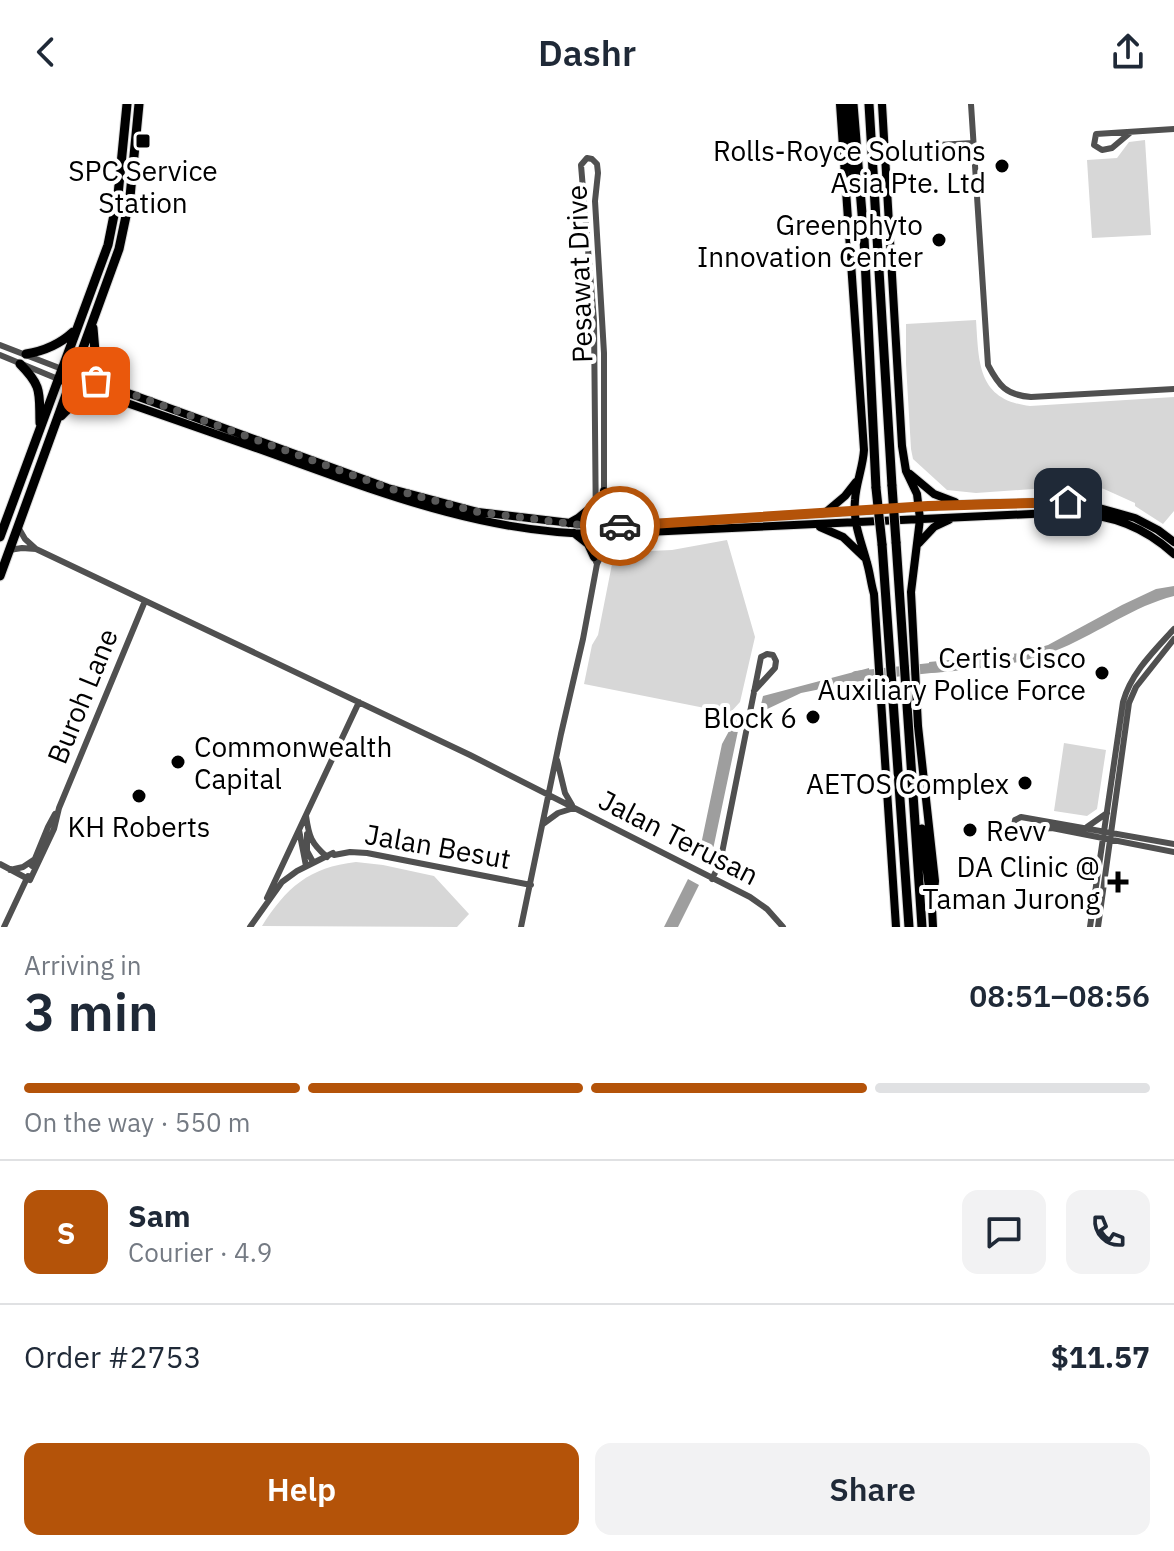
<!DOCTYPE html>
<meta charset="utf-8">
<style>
:root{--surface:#fff;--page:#f2f2f3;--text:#1f2937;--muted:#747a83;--line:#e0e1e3;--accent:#b45309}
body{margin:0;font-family:"IBM Plex Sans",sans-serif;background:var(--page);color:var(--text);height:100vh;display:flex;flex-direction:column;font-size:30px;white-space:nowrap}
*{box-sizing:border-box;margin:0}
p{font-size:26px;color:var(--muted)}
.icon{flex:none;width:44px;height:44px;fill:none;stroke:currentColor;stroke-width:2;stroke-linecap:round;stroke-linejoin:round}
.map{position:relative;height:823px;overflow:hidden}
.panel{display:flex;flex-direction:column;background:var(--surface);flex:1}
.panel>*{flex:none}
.pin{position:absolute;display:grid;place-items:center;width:68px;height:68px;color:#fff;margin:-34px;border-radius:16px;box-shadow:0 4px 12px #0006}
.courier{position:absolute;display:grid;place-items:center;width:80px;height:80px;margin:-40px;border:6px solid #b45309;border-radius:50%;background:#fff;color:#222;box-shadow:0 2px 10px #0007}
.headline em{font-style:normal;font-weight:600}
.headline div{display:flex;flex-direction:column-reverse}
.headline{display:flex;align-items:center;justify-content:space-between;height:136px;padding:0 24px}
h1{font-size:52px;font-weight:600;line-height:60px}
.bar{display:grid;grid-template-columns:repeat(4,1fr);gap:12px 8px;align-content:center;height:96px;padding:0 24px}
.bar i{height:10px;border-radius:6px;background:var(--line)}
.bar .selected{background:var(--accent)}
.bar p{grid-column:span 4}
.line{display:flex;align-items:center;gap:20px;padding:0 24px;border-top:2px solid var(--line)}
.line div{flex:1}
.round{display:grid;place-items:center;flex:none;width:84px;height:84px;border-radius:16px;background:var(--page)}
.cta{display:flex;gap:16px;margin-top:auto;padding:16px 24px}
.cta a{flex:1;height:92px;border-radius:16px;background:var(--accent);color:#fff;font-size:32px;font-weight:600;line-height:92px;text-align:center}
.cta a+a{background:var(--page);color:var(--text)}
header{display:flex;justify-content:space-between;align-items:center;height:104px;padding:0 24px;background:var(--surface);font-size:36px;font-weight:600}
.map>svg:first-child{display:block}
.green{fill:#d7d7d7}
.water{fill:#9e9e9e}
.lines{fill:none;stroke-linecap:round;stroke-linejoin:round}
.river{stroke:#9e9e9e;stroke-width:10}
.major-casing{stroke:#dbdbdb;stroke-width:10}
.highway-casing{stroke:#dbdbdb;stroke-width:11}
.minor{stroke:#505050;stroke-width:6}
.major{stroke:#000;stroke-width:8}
.highway{stroke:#000;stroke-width:9}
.highway-bridge-casing{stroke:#dbdbdb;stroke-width:11;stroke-linecap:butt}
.highway-bridge{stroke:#000;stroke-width:9}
.done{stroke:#595959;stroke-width:8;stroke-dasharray:0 14.4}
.route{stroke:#b45309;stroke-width:10}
.poi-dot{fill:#000;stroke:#fff;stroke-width:3}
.labels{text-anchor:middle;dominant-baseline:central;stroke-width:8;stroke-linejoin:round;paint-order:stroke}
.poi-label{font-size:28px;fill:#000;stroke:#fff;text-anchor:end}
.street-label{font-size:28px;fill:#000;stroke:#fff}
</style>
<header><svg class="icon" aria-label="back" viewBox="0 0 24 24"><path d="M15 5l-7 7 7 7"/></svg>Dashr<svg class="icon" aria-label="share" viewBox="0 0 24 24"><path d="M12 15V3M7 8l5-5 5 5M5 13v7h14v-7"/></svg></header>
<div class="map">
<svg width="1174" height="823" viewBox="0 0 1174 823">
<rect width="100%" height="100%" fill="#fff"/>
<path class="green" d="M1145 36 1151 131 1092 134 1087 56 1117 54 1129 38Z
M976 216C979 258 977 296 1030 302L1174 293V407L1163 420 1135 402V399L1104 385 1088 381 976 389 947 386 913 355 911 345 906 260V220Z
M727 436 755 533 740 598 730 609 584 580 592 541 598 531 612 460 619 452 627 448 672 446Z
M1064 639 1106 646 1097 705 1087 712 1054 707Z
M356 758 383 761 434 772 469 810 457 823 262 822C286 784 309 763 356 758Z"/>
<path class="water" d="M1174 482V492C1134 502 1100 528 1062 544 1021 562 974 565 930 569L929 558 1020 549 1048 541 1122 501 1156 485Z
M869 564 870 575 801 589 759 609 763 592Z
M742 608 711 755H698L722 640 735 616Z
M688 775 699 781 678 823H664Z"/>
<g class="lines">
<path class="river" d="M856 572 940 563"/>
<defs>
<path id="major" d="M840 0 864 346C863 363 856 379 855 396 853 420 861 436 867 459 870 469 871 480 874 490L896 823
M882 0 902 342 906 367 917 390 920 415 911 488 918 622 935 777 932 804 933 823
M62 265 388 384 478 408 604 423 971 400 1068 398 1092 402 1135 414 1158 426 1174 438
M58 275C125 299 192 321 259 345 371 385 483 431 604 430L1072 408C1113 412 1143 422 1174 450
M910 370 934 390 955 398
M604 387 610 405 624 421
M826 408 845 392 856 378
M569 419 578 414 595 400
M820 423 843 433 864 453
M574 429 588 440 594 453
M919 439 934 423 949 416
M602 450 614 439 631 429"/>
<path id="highway" d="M845 0 853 71
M853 0 864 134 876 384
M869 0 892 382
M93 224 96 259 112 283
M26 250C44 247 59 241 73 228
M20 260C43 283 39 289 40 319
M61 312C77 294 86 297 108 293
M0 433 108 141 118 91 127 0
M896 438 922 823
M882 440 909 823
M0 472 119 145 130 93 139 0
M922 725 932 804"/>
</defs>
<use href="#major" class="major-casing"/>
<use href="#highway" class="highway-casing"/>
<path class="minor" d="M971 0 988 261C999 282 1006 291 1031 293L1174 285
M1131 28 1112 44 1102 46 1094 41 1096 30 1174 25
M884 44 973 39
M0 241 62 265
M0 251 58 275
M18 423 25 435 36 445 470 651 750 793 767 805 783 823
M9 446 22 444 36 445
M557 656 565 689 572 701
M306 712C309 733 311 739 327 753
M543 720 558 709 574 704
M1087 723 1107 709
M299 726 306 762
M307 730V747L313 758
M1174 740 1021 713 1015 716 1013 727C1027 737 1037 724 1052 724L1174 748
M0 760 30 776
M32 762 48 723 55 710
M10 766 23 763 35 755
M712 775 720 759C734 690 747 622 761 553L767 550 773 551 776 557 775 564 754 587
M30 776 54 725 59 704 145 497
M267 794 359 598
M4 823 28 772
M250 823 282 778 297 767 333 749 334 751 350 748 367 749 531 781
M521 823 561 630 583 535 597 460 602 450 604 435V249L595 97 598 69 597 60 592 55 587 54 581 61 594 217 596 430 594 453 597 460
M1090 823 1123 598C1131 569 1154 547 1174 525
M1098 823 1129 599 1136 583 1174 535"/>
<use href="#major" class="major"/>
<use href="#highway" class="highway"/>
<defs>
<path id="highway-bridge" d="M892 382 896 438
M876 384 882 440"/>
</defs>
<use href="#highway-bridge" class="highway-bridge-casing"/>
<use href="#highway-bridge" class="highway-bridge"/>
</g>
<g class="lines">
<path class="done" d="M96 277 388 384 478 408 589 422H620"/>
<path class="route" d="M620 422 928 402 1068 398"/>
</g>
<g class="poi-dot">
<rect x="135" y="29" width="16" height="16" rx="4"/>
<circle cx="1002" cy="62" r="8"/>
<circle cx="939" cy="136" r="8"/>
<circle cx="1102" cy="569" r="8"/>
<circle cx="813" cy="613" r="8"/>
<circle cx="178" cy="658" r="8"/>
<circle cx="1025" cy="679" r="8"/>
<circle cx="139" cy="692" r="8"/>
<circle cx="970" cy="726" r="8"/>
<path d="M1114 766h8v8h8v8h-8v8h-8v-8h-8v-8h8z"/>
</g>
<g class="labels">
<g class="poi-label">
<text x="986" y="46">Rolls-Royce Solutions<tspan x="986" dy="32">Asia Pte. Ltd</tspan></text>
<text x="143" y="66" text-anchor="middle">SPC Service<tspan x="143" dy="32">Station</tspan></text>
<text x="923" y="120">Greenphyto<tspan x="923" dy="32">Innovation Center</tspan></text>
<text x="1086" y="553">Certis Cisco<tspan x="1086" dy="32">Auxiliary Police Force</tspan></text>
<text x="797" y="613">Block 6</text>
<text x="194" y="642" text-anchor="start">Commonwealth<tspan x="194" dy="32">Capital</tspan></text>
<text x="1009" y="679">AETOS Complex</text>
<text x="139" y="722" text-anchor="middle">KH Roberts</text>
<text x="986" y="726" text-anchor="start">Revv</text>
<text x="1100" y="762">DA Clinic @<tspan x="1100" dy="32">Taman Jurong</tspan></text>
</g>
<g class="street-label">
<text transform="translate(579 170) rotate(-92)">Pesawat Drive</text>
<text transform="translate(82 592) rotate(-68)">Buroh Lane</text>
<text transform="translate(679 733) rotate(27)">Jalan Terusan</text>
<text transform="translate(438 742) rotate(10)">Jalan Besut</text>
</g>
</g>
</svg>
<div class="pin" style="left:96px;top:277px;background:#ea580c"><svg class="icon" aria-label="bag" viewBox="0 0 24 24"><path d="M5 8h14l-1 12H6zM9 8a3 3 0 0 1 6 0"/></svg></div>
<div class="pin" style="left:1068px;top:398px;background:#1f2937"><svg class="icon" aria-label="home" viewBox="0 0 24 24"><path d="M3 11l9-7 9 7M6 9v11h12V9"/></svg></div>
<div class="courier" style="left:620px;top:422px"><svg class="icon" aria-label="car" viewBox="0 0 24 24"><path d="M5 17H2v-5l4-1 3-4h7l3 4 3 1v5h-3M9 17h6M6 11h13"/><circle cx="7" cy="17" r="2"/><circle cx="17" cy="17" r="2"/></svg></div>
</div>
<section class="panel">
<div class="headline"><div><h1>3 min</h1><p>Arriving in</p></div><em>08:51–08:56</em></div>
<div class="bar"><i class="selected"></i><i class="selected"></i><i class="selected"></i><i></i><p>On the way · 550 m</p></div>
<div class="line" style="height:144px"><b class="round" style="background:var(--accent);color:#fff">S</b><div><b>Sam</b><p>Courier · 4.9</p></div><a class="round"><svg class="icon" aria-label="chat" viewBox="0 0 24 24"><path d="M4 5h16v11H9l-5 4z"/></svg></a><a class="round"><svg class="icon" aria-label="phone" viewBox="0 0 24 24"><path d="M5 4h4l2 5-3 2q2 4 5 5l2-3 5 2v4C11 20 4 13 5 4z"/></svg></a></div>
<div class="line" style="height:104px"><div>Order #2753</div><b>$11.57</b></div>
<div class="cta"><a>Help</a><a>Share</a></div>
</section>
